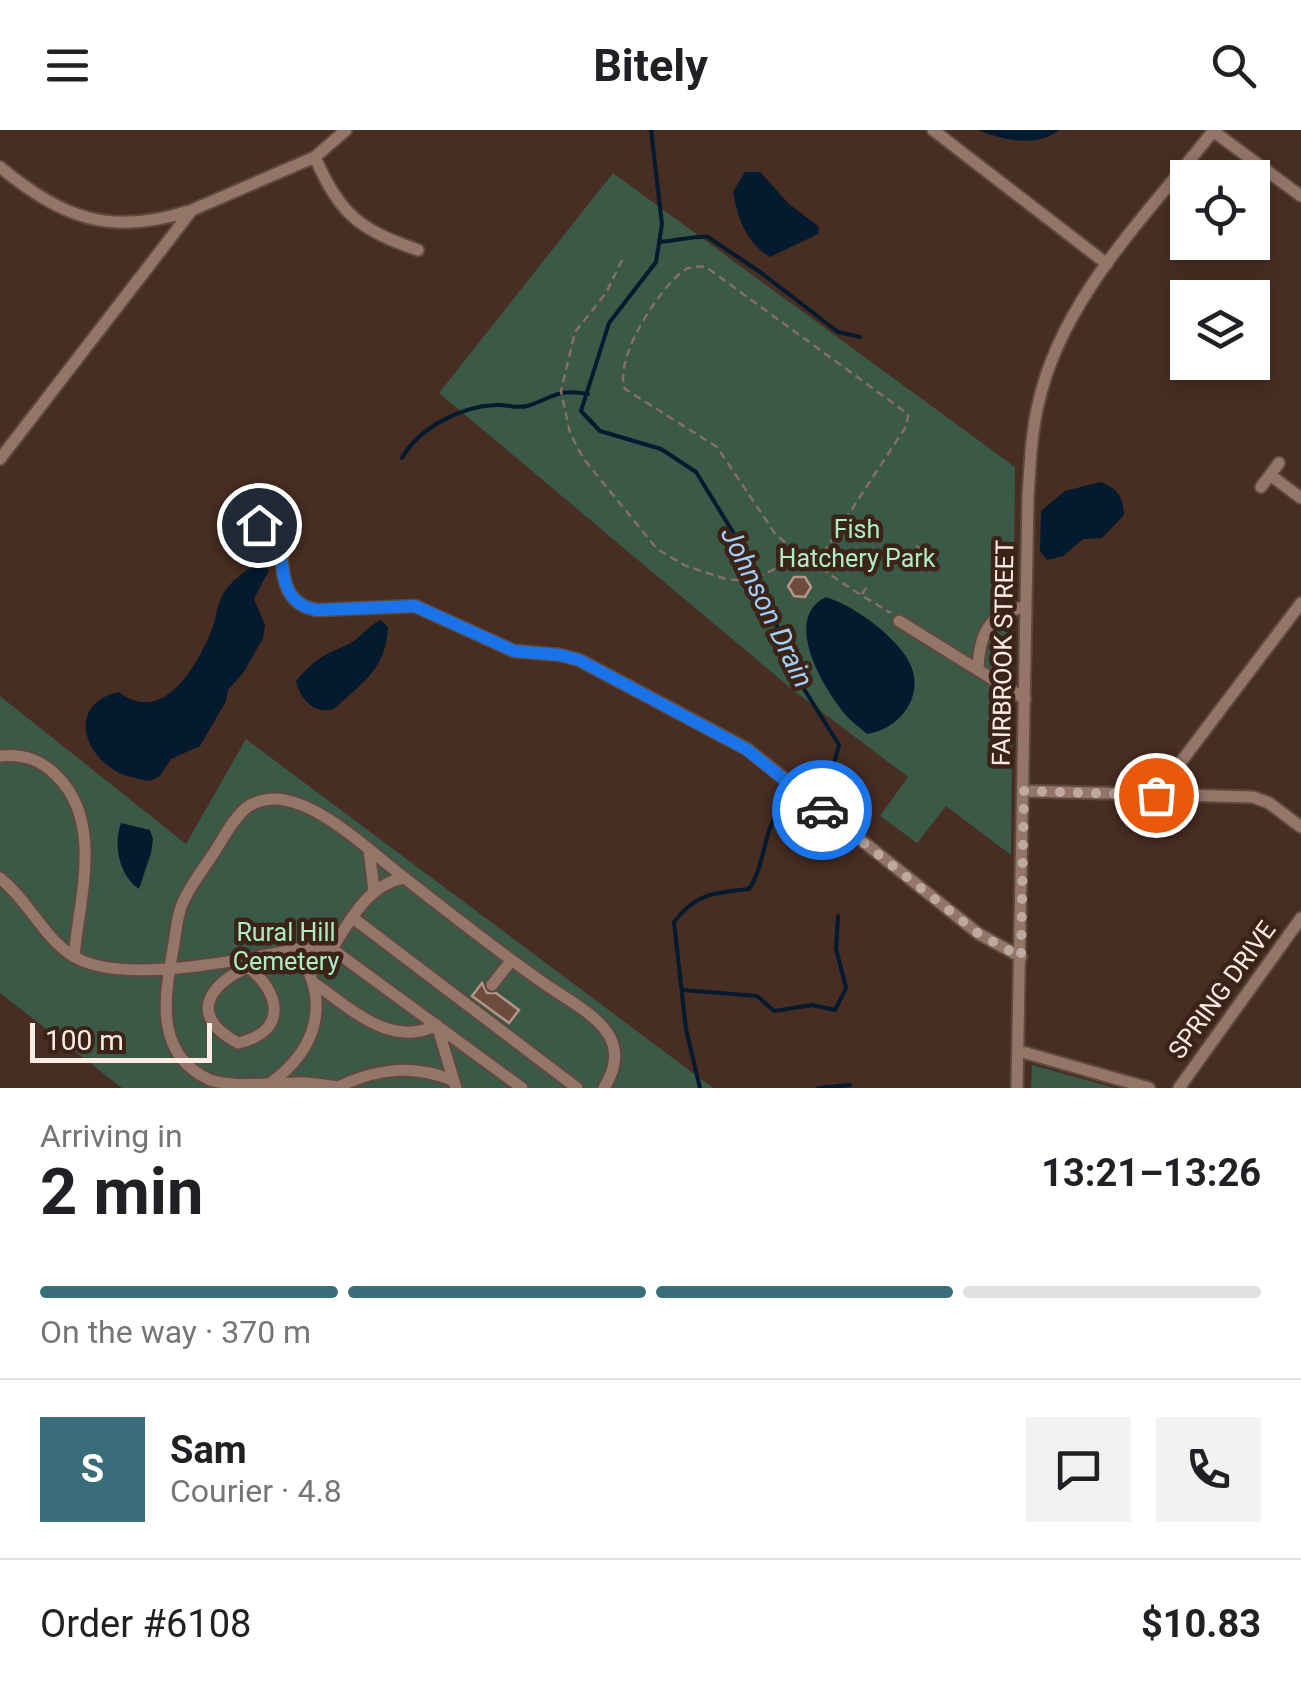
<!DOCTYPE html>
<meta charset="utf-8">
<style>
:root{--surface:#fff;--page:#f2f2f2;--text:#202124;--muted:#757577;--line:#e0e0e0;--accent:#396d7a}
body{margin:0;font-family:Roboto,sans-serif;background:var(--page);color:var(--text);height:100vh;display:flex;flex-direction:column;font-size:38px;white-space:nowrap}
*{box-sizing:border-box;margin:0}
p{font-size:32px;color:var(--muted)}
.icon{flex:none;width:55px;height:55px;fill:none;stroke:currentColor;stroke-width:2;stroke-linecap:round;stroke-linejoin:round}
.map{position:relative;height:958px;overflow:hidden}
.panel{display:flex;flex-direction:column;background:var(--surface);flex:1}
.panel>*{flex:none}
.controls{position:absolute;left:1170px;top:30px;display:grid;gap:20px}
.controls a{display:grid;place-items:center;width:100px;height:100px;border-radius:0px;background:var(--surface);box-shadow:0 5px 15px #0003;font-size:50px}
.scale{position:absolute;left:30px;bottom:25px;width:182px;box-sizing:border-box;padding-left:10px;border:5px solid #feece5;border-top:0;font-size:28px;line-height:35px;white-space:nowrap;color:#feece5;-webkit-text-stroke:8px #3c2318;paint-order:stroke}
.pin{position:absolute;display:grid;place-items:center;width:85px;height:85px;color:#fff;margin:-42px;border:5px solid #fff;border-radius:50%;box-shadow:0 2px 10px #0007}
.courier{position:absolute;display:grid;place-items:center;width:100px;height:100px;margin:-50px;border:8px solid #1a73e8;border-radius:50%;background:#fff;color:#222;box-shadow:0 2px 12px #0007}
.summary em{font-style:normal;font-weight:700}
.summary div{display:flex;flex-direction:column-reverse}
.summary{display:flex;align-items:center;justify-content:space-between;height:170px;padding:0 40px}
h1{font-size:65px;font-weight:700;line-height:75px}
.bar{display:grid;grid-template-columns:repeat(4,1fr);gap:15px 10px;align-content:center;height:120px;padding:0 40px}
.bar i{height:12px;border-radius:8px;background:var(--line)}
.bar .selected{background:var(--accent)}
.bar p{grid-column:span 4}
.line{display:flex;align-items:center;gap:25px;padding:0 40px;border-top:2px solid var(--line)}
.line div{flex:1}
.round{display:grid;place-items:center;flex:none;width:105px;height:105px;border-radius:0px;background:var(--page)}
header{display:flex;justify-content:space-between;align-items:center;height:130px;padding:0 40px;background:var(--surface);font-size:45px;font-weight:700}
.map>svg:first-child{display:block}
.green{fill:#3a5947}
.water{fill:#041a2f}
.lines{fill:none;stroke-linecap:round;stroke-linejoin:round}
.stream{stroke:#041a2f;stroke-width:4}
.building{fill:#6d4c3d;stroke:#b49487;stroke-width:2.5}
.minor-casing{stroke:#5e493f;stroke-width:15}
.path{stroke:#856e64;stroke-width:2.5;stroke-dasharray:8 5;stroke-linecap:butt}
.minor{stroke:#947669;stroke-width:11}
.done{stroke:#bea9a1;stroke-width:10;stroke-dasharray:0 18}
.route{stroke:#1a73e8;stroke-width:12}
.labels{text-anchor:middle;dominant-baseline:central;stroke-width:9;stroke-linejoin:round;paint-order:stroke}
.park-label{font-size:25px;fill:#aeecc7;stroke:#3c2318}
.street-label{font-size:25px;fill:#feece5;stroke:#3c2318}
.water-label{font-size:28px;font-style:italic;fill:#a1cffd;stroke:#3c2318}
</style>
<header><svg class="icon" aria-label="menu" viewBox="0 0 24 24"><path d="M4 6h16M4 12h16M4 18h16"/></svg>Bitely<svg class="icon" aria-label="search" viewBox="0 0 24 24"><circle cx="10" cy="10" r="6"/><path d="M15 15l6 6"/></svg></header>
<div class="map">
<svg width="1301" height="958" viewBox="0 0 1301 958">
<rect width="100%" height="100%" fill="#472d22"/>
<path class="green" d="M613 43 1015 337 1011 725 946 676 917 713 880 686 908 647 794 561 439 263Z
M0 566 186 714 246 609 713 958H122L0 863Z
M1032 935 1115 958H1031Z"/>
<path class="water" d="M978 0H1059C1037 18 1002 10 978 0Z
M745 42H760L789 74 819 97 818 104 770 127C746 112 738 89 733 62Z
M1101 352C1119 360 1123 366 1124 385L1102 408 1083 409 1063 426 1047 430 1040 421 1041 381 1065 361Z
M261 431 267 433 268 442 254 469 265 495 263 508 244 542 228 560 226 571 200 616 171 629 160 646 150 651C138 649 121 646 111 638 78 615 74 572 119 562 164 597 198 534 212 499 217 486 217 473 225 461 234 448 247 440 261 431Z
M826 467C854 476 891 503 907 528 928 562 902 599 867 604 860 597 850 591 844 583 822 556 782 488 826 467Z
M381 490 388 497C386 539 363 552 334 579 314 585 300 569 296 551 318 526 321 527 349 514 361 508 367 496 381 490Z
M121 693 150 700 153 709 151 723 139 759C119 745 113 716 121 693Z"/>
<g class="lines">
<path class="stream" d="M651 0 662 94 656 132 609 193 581 281 600 301 661 319 696 342 752 433 780 504 796 532 799 551 839 615 832 641C814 653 794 662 780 679 763 701 765 736 749 759 714 763 696 763 674 792L686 899 700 958
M659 112C672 111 699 105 708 107L760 142 838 202 860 207
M402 328C419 298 461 276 496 275 506 274 517 279 527 276 554 268 556 258 588 264
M682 860 757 866 774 881 812 875 835 880 846 858 836 819 838 786
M818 958 850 955"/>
</g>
<path class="building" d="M794 447H805L811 457 805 467 794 466 788 456Z
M482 853 487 863H496L519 880 509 893 472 866Z"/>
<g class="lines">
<defs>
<path id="minor" d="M933 0 1107 134
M1213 1 1301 66
M315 27C339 84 360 100 418 120
M0 37C61 87 109 107 189 81
M0 329 192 80 315 27 346 0
M1270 345 1301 368
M1261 357 1279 333
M259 395 279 404C284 435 277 473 317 480L415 476 514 521 560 525 579 530 747 619 979 804 1021 827
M899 491 1025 569
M978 539C979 504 990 482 1026 477
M0 626C23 624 40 629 57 646 104 693 79 768 74 827
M1024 661 1253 667 1269 673 1301 697
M1156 665 1301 473
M369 720 374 760
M0 748C29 771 42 806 73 826 123 858 258 826 316 816L332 819 522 958
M353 788 577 958
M332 819C350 790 369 753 405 748
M248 837C282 864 287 902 238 913 190 887 205 857 248 837Z
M314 853C350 878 391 919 437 895L456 958
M492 855 511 831
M1019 921 1149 958
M271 953C319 917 331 870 296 819
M338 957C323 955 308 952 293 953 266 953 237 958 210 950 157 926 163 872 172 825 175 810 176 794 180 780 187 759 203 740 215 721 224 707 233 689 246 678 258 669 275 667 289 671 326 680 367 718 397 742 444 779 492 817 542 852 581 880 639 902 604 958
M336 958C376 938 414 934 454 951
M1017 958 1028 367C1030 337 1031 305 1038 275 1061 168 1148 84 1214 0
M1179 958 1301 788"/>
</defs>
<use href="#minor" class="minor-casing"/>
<path class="path" d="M622 130 606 163 575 202 561 261 570 303 583 328 657 419 686 436 726 449 749 451 801 427
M916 416 937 429
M816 434 907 295 908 284 706 137C698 136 690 136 683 141 659 159 613 229 625 259L717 317 776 405C812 433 851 460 891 483
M862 464 868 455"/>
<use href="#minor" class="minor"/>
</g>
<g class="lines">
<path class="done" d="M822 680 979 804 1021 827 1024 661 1156 665"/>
<path class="route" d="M259 395 279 404C284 435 277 473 317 480L415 476 514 521 560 525 579 530 746 619 822 680"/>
</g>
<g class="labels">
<g class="park-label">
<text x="857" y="399">Fish<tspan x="857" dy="29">Hatchery Park</tspan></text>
<text x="286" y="802">Rural Hill<tspan x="286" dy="29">Cemetery</tspan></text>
</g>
<g class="street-label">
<text transform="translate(1003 523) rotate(-89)">FAIRBROOK STREET</text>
<text transform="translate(1222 860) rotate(-54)">SPRING DRIVE</text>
</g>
<g class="water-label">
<text transform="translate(767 477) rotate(64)">Johnson Drain</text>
</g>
</g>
</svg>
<div class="controls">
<a><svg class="icon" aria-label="locate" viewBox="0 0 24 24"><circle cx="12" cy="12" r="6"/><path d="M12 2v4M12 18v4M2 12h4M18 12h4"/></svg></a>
<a><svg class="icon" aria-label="layers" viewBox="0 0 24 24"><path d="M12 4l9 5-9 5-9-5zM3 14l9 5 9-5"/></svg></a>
</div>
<div class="scale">100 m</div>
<div class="pin" style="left:1156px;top:665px;background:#ea580c"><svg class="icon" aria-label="bag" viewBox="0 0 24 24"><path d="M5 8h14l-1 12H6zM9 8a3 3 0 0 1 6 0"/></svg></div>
<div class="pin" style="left:259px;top:395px;background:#1f2937"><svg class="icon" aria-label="home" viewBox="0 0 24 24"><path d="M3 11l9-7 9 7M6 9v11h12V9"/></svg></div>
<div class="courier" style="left:822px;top:680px"><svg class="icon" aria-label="car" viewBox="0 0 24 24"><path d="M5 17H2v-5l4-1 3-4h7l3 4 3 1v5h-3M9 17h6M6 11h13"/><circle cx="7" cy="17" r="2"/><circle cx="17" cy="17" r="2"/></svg></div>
</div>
<section class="panel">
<div class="summary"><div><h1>2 min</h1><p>Arriving in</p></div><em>13:21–13:26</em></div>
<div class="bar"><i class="selected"></i><i class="selected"></i><i class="selected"></i><i></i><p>On the way · 370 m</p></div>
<div class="line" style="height:180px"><b class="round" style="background:var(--accent);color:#fff">S</b><div><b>Sam</b><p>Courier · 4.8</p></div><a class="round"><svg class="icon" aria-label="chat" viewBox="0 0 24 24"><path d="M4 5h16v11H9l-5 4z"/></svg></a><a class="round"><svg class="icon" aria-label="phone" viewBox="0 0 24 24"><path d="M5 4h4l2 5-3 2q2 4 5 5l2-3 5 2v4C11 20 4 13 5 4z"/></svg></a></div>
<div class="line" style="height:130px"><div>Order #6108</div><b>$10.83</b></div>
</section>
